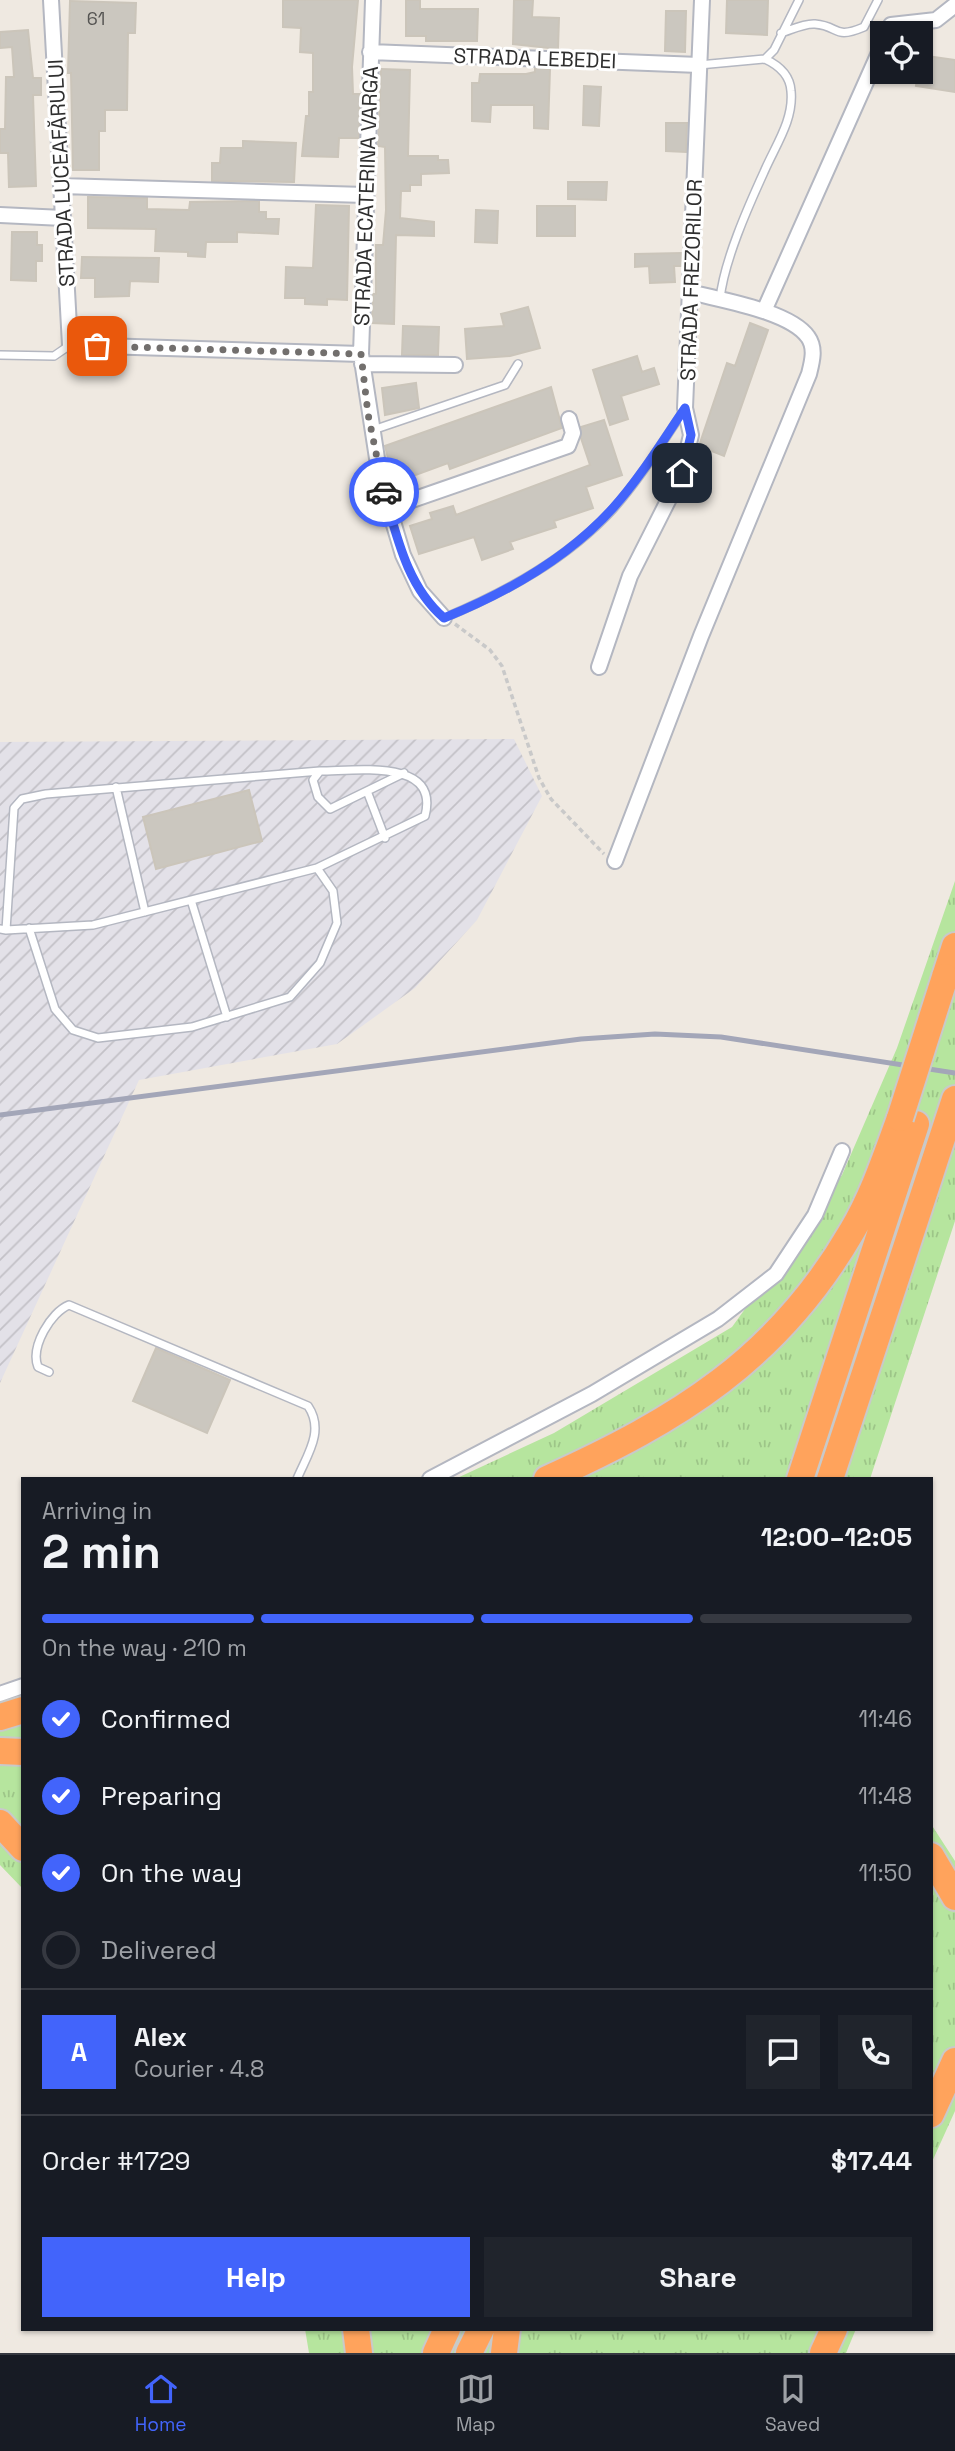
<!DOCTYPE html>
<meta charset="utf-8">
<style>
:root{--surface:#171b24;--page:#20242c;--text:#f1f3f6;--muted:#9ea1a6;--line:#363941;--accent:#4264fb}
body{margin:0;font-family:"Space Grotesk",sans-serif;background:var(--page);color:var(--text);height:100vh;display:flex;flex-direction:column;font-size:26px;white-space:nowrap}
*{box-sizing:border-box;margin:0}
p{font-size:23px;color:var(--muted)}
.icon{flex:none;width:38px;height:38px;fill:none;stroke:currentColor;stroke-width:2;stroke-linecap:round;stroke-linejoin:round}
.map{position:relative;flex:1;overflow:hidden}
.side{position:absolute;left:21px;top:1477px;width:912px;height:854px;display:flex;flex-direction:column;background:var(--surface);border-radius:0px;box-shadow:0 2px 5px #0004}
.side>*{flex:none}
.fabs{position:absolute;left:870px;top:21px;display:grid;gap:14px}
.fabs a{display:grid;place-items:center;width:63px;height:63px;border-radius:0px;background:var(--surface);box-shadow:0 2px 5px #0004;font-size:35px}
.pin{position:absolute;display:grid;place-items:center;width:60px;height:60px;color:#fff;margin:-30px;border-radius:14px;box-shadow:0 4px 10px #0006}
.courier{position:absolute;display:grid;place-items:center;width:70px;height:70px;margin:-35px;border:5px solid #4264fb;border-radius:50%;background:#fff;color:#222;box-shadow:0 2px 9px #0007}
.summary em{font-style:normal;font-weight:600}
.summary div{display:flex;flex-direction:column-reverse}
.summary{display:flex;align-items:center;justify-content:space-between;height:119px;padding:0 21px}
h1{font-size:46px;font-weight:600;line-height:52px}
.bar{display:grid;grid-template-columns:repeat(4,1fr);gap:10px 7px;align-content:center;height:84px;padding:0 21px}
.bar i{height:9px;border-radius:5px;background:var(--line)}
.bar .selected{background:var(--accent)}
.bar p{grid-column:span 4}
.line{display:flex;align-items:center;gap:18px;padding:0 21px;border-top:2px solid var(--line)}
.line div{flex:1}
.round{display:grid;place-items:center;flex:none;width:74px;height:74px;border-radius:0px;background:var(--page)}
ol{padding:0 21px;list-style:none}
li{display:flex;align-items:center;gap:21px;height:77px}
li p{margin-inline-start:auto}
li .icon{padding:7px;border-radius:50%;background:var(--accent);color:#fff;stroke-width:4}
li:last-child{color:var(--muted)}
li i{width:38px;height:38px;border:4px solid var(--line);border-radius:50%}
.button{display:flex;gap:14px;margin-top:auto;padding:14px 21px}
.button a{flex:1;height:80px;border-radius:0px;background:var(--accent);color:#fff;font-size:28px;font-weight:600;line-height:80px;text-align:center}
.button a+a{background:var(--page);color:var(--text)}
.dock{display:flex;justify-content:space-around;align-items:center;height:98px;border-top:2px solid var(--line);background:var(--surface);font-size:19px;color:var(--muted)}
.dock a{display:grid;justify-items:center;gap:4px}
.dock .selected{color:var(--accent)}
.map>svg:first-child{display:block}
.industrial{fill:url(#industrial-furrows)}
.grass{fill:url(#grass-tufts)}
.building{fill:#cbc7bf;stroke:#cbc5ba;stroke-width:2}
.lines{fill:none;stroke-linecap:round;stroke-linejoin:round}
.service-casing{stroke:#b4b7c1;stroke-width:10}
.minor-casing{stroke:#b4b7c1;stroke-width:18}
.motorway-casing{stroke:#c9c9c9;stroke-width:30}
.path{stroke:#c9c9c9;stroke-width:3.5;stroke-dasharray:5 3.5;stroke-linecap:butt}
.service{stroke:#fff;stroke-width:7}
.minor{stroke:#fff;stroke-width:14}
.motorway{stroke:#ffa35c;stroke-width:26}
.rail{stroke:#a3a6b8;stroke-width:5}
.motorway-bridge-casing{stroke:#c9c9c9;stroke-width:30;stroke-linecap:butt}
.motorway-bridge{stroke:#ffa35c;stroke-width:26}
.done{stroke:#726f6d;stroke-width:7;stroke-dasharray:0 12.6}
.route{stroke:#4264fb;stroke-width:9}
.labels{text-anchor:middle;dominant-baseline:central;stroke-width:6;stroke-linejoin:round;paint-order:stroke}
.number-label{font-size:18px;fill:#555452}
.street-label{font-size:21px;fill:#2e2e2e;stroke:#fff}
</style>
<div class="map">
<svg width="955" height="2353" viewBox="0 0 955 2353">
<defs>
<pattern id="industrial-furrows" width="10" height="10" patternUnits="userSpaceOnUse" patternTransform="scale(1.75)"><rect width="10" height="10" fill="#e3e1e8"/><path d="M-1 1l2-2M0 10L10 0M9 11l2-2" fill="none" stroke="#c3c1c7"/></pattern>
<pattern id="grass-tufts" width="24" height="20" patternUnits="userSpaceOnUse" patternTransform="scale(1.75)"><rect width="24" height="20" fill="#b6e59e"/><path d="M3 7l-1-3M5 7V3M7 7l1-3M15 17l-1-3M17 17v-4M19 17l1-3" fill="none" stroke="#9dc588"/></pattern>
</defs>
<rect width="100%" height="100%" fill="#efe9e1"/>
<path class="industrial" d="M514 739 542 796 477 920 415 988 337 1044 139 1080 0 1383V742Z"/>
<path class="grass" d="M955 881V1221L870 1479H455L554 1433 732 1327 842 1175 897 1048Z
M23 1679V1889L0 1865V1714L10 1685Z
M931 1824 955 1861V2111L931 2164Z
M305 2329H856L846 2353H309Z"/>
<path class="building" d="M283 0H358L352 67 353 94H360L359 138H339L338 157 302 156 306 116H309V92H313V53L300 52 301 28 283 27Z
M406 0H420V9H478L477 41H426V36H406Z
M514 0H533L532 17 559 18 558 49 513 44Z
M727 0H768L767 35 726 33Z
M70 1 136 3 135 33H128L127 110H105V131H99V170H73L71 73H68Z
M666 11H686L685 52 665 51Z
M28 30 33 78H41V95H33L36 186 9 187 8 153H0V129H5L6 77H14L12 47 0 48V32Z
M920 55 955 60V92L916 86Z
M535 68 550 69 548 129 534 128V105H491L490 122 472 121V83H479L480 74H526L535 72Z
M381 69 410 70 408 156H438V160H448L449 173 421 174V185H410V191H401L400 218 434 222V236L396 235 394 324 372 323 373 294H376V245H383L386 210 385 147 378 146Z
M584 86 601 87 599 126 583 125Z
M666 123H687L686 152 666 151Z
M243 141 296 143 294 182 212 181V163H220L221 148H243Z
M568 182H607L606 200 568 199Z
M88 197 147 198V209L189 210 190 202 259 201V212H266V219H279L278 234 237 232V242H206L205 257 188 256V252L155 251 156 229 88 228Z
M316 205 349 206 347 300 327 299V305L305 304V298H285L286 267 313 268Z
M537 206H575V236H537Z
M476 210 498 211 497 243 475 242Z
M12 232H37V245H42V261H36V281L11 280Z
M682 253 681 266H674L675 282 650 283 649 266 635 267V254Z
M82 257 159 258 158 282 130 281 129 296 95 297V278H81Z
M528 307 540 348 510 356 467 359 465 329 504 326 501 314Z
M750 323 768 330 724 456 699 446 727 363 735 366Z
M403 326 439 327 438 355H402Z
M637 356 642 372 654 368 659 384 621 396 628 419 610 425 593 370Z
M416 383 419 408 385 415 382 388Z
M551 387 562 428 450 469 448 463 394 483 385 446Z
M604 420 622 475 586 487 593 508 554 521 556 527 510 542 513 549 482 560 474 537 419 554 410 526 432 519 430 513 453 506 456 515 590 465 581 438V427Z
M249 790 262 841 156 869 143 817Z
M156 1348 230 1380 207 1433 133 1401Z"/>
<g class="lines">
<defs>
<path id="service" d="M781 33C791 30 804 23 815 24 840 26 833 40 864 27L878 0
M699 65 765 59 774 50 799 0
M720 299C724 261 748 207 764 172 775 146 794 120 791 91 790 75 778 65 765 59
M0 355 54 356 70 345
M373 430 505 385 518 364
M444 618C506 592 567 559 613 509 640 479 662 442 685 409
M116 787 145 912
M367 791 385 838
M191 900 227 1017
M29 928 55 1009 73 1030 98 1038 192 1027 290 997 320 963 337 923 333 891 317 868
M0 929 6 930 14 808 22 799 46 794 320 771
M6 930 93 925 317 868 425 816C440 758 356 771 320 771L313 780 318 797 330 809 404 773
M49 1372 38 1367C30 1347 51 1312 69 1305L308 1406C325 1431 307 1455 297 1479"/>
<path id="minor" d="M51 0 70 345 361 354
M373 0 361 354 380 478 403 555 420 591 444 618
M887 33 891 25 936 20 955 5
M370 52 699 65
M61 186 365 195
M0 215 63 218
M764 311 882 46
M362 364 455 365
M389 508 568 446 573 433 569 419
M599 667 630 576 682 473 691 435 685 408 702 0
M615 861 701 636 809 374C812 362 816 348 808 337 790 311 720 300 690 292
M430 1479 592 1394 718 1319 776 1274 815 1215 842 1151
M0 1694 23 1686"/>
<path id="motorway" d="M945 977 955 946
M547 1479C678 1420 778 1359 852 1231 873 1196 886 1156 900 1118
M800 1479 916 1124
M830 1479 955 1099
M0 1717 23 1710
M0 1751 23 1752
M0 1823 23 1848
M931 1856 955 1897
M931 2114 955 2061
M356 2329 359 2353
M436 2353 447 2329
M469 2353 481 2329
M504 2353 507 2329
M823 2353 834 2329"/>
</defs>
<use href="#service" class="service-casing"/>
<use href="#minor" class="minor-casing"/>
<use href="#motorway" class="motorway-casing"/>
<path class="path" d="M455 624 490 650 502 666 539 778 551 799 604 854"/>
<use href="#service" class="service"/>
<use href="#minor" class="minor"/>
<use href="#motorway" class="motorway"/>
<path class="rail" d="M0 1115 581 1039 655 1034 721 1037 955 1073"/>
<defs>
<path id="motorway-bridge" d="M900 1118 945 977"/>
</defs>
<use href="#motorway-bridge" class="motorway-bridge-casing"/>
<use href="#motorway-bridge" class="motorway-bridge"/>
</g>
<g class="lines">
<path class="done" d="M97 346 361 354 368 414 384 492"/>
<path class="route" d="M384 492C397 537 407 586 444 618 506 593 567 559 613 508 640 478 662 442 685 408L691 435 682 473"/>
</g>
<g class="labels">
<g class="number-label">
<text x="96" y="18">61</text>
</g>
<g class="street-label">
<text transform="translate(535 58) rotate(2)">STRADA LEBEDEI</text>
<text transform="translate(61 173) rotate(-93)">STRADA LUCEAFĂRULUI</text>
<text transform="translate(366 196) rotate(-88)">STRADA ECATERINA VARGA</text>
<text transform="translate(691 280) rotate(-88)">STRADA FREZORILOR</text>
</g>
</g>
</svg>
<div class="fabs">
<a><svg class="icon" aria-label="locate" viewBox="0 0 24 24"><circle cx="12" cy="12" r="6"/><path d="M12 2v4M12 18v4M2 12h4M18 12h4"/></svg></a>
</div>
<div class="pin" style="left:97px;top:346px;background:#ea580c"><svg class="icon" aria-label="bag" viewBox="0 0 24 24"><path d="M5 8h14l-1 12H6zM9 8a3 3 0 0 1 6 0"/></svg></div>
<div class="pin" style="left:682px;top:473px;background:#1f2937"><svg class="icon" aria-label="home" viewBox="0 0 24 24"><path d="M3 11l9-7 9 7M6 9v11h12V9"/></svg></div>
<div class="courier" style="left:384px;top:492px"><svg class="icon" aria-label="car" viewBox="0 0 24 24"><path d="M5 17H2v-5l4-1 3-4h7l3 4 3 1v5h-3M9 17h6M6 11h13"/><circle cx="7" cy="17" r="2"/><circle cx="17" cy="17" r="2"/></svg></div>
<section class="side">
<div class="summary"><div><h1>2 min</h1><p>Arriving in</p></div><em>12:00–12:05</em></div>
<div class="bar"><i class="selected"></i><i class="selected"></i><i class="selected"></i><i></i><p>On the way · 210 m</p></div>
<ol>
<li><svg class="icon" aria-label="check" viewBox="0 0 24 24"><path d="M5 12l5 5 9-10"/></svg>Confirmed<p>11:46</p></li>
<li><svg class="icon" aria-label="check" viewBox="0 0 24 24"><path d="M5 12l5 5 9-10"/></svg>Preparing<p>11:48</p></li>
<li><svg class="icon" aria-label="check" viewBox="0 0 24 24"><path d="M5 12l5 5 9-10"/></svg>On the way<p>11:50</p></li>
<li><i></i>Delivered</li>
</ol>
<div class="line" style="height:126px"><b class="round" style="background:var(--accent);color:#fff">A</b><div><b>Alex</b><p>Courier · 4.8</p></div><a class="round"><svg class="icon" aria-label="chat" viewBox="0 0 24 24"><path d="M4 5h16v11H9l-5 4z"/></svg></a><a class="round"><svg class="icon" aria-label="phone" viewBox="0 0 24 24"><path d="M5 4h4l2 5-3 2q2 4 5 5l2-3 5 2v4C11 20 4 13 5 4z"/></svg></a></div>
<div class="line" style="height:91px"><div>Order #1729</div><b>$17.44</b></div>
<div class="button"><a>Help</a><a>Share</a></div>
</section>
</div>
<nav class="dock">
<a class="selected"><svg class="icon" aria-label="home" viewBox="0 0 24 24"><path d="M3 11l9-7 9 7M6 9v11h12V9"/></svg>Home</a>
<a><svg class="icon" aria-label="map" viewBox="0 0 24 24"><path d="M3 6l6-2 6 2 6-2v14l-6 2-6-2-6 2zM9 4v14M15 6v14"/></svg>Map</a>
<a><svg class="icon" aria-label="saved" viewBox="0 0 24 24"><path d="M7 4h10v16l-5-4-5 4z"/></svg>Saved</a>
</nav>
